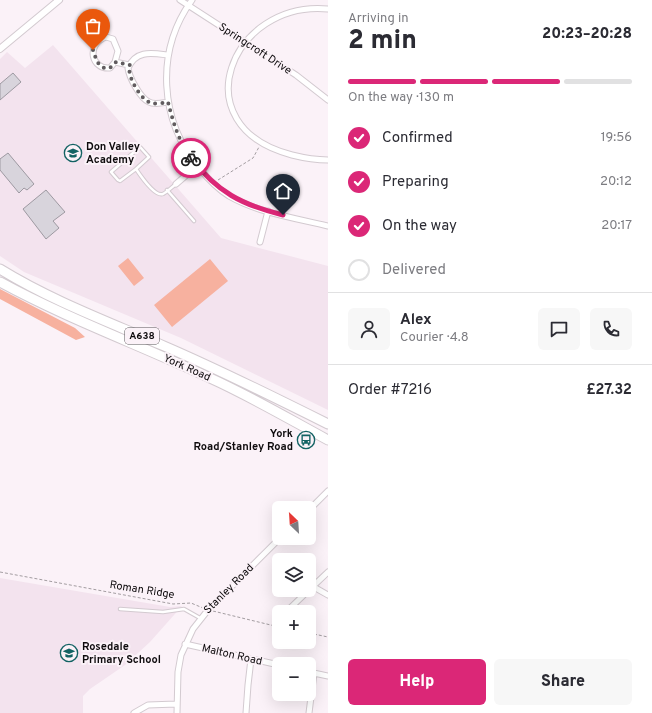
<!DOCTYPE html>
<meta charset="utf-8">
<style>
:root{--surface:#fff;--page:#f7f7f7;--text:#2b2b33;--muted:#7c7c81;--line:#e1e1e2;--accent:#db2777}
body{margin:0;font-family:Overpass,sans-serif;background:var(--page);color:var(--text);height:100vh;display:flex;flex-direction:column;font-size:15px;white-space:nowrap}
*{box-sizing:border-box;margin:0}
p{font-size:13px;color:var(--muted)}
.icon{flex:none;width:22px;height:22px;fill:none;stroke:currentColor;stroke-width:2;stroke-linecap:round;stroke-linejoin:round}
.map{position:relative;flex:1;overflow:hidden}
.side{display:flex;flex-direction:column;background:var(--surface);width:324px}
.side>*{flex:none}
.needle{width:26px;rotate:335deg}
.controls{position:absolute;left:272px;top:501px;display:grid;gap:8px}
.controls a{display:grid;place-items:center;width:44px;height:44px;border-radius:6px;background:var(--surface);box-shadow:0 4px 16px #0002;font-size:20px}
.pin{position:absolute;display:grid;place-items:center;width:34px;height:34px;color:#fff;margin:-41px -17px;border-radius:50% 50% 50% 0;rotate:-45deg;box-shadow:0 0 4px #0007}
.pin .icon{rotate:45deg}
.courier{position:absolute;display:grid;place-items:center;width:40px;height:40px;margin:-20px;border:3px solid #db2777;border-radius:50%;background:#fff;color:#222;box-shadow:0 1px 5px #0007}
.headline em{font-style:normal;font-weight:800}
.headline div{display:flex;flex-direction:column-reverse}
.headline{display:flex;align-items:center;justify-content:space-between;height:68px;padding:0 20px}
h1{font-size:26px;font-weight:800;line-height:30px}
.bar{display:grid;grid-template-columns:repeat(4,1fr);gap:6px 4px;align-content:center;height:48px;padding:0 20px}
.bar i{height:5px;border-radius:3px;background:var(--line)}
.bar .active{background:var(--accent)}
.bar p{grid-column:span 4}
.line{display:flex;align-items:center;gap:10px;padding:0 20px;border-top:1px solid var(--line)}
.line div{flex:1}
.round{display:grid;place-items:center;flex:none;width:42px;height:42px;border-radius:6px;background:var(--page)}
ol{padding:0 20px;list-style:none}
li{display:flex;align-items:center;gap:12px;height:44px}
li p{margin-inline-start:auto}
li .icon{padding:4px;border-radius:50%;background:var(--accent);color:#fff;stroke-width:4}
li:last-child{color:var(--muted)}
li i{width:22px;height:22px;border:2px solid var(--line);border-radius:50%}
.action{display:flex;gap:8px;margin-top:auto;padding:8px 20px}
.action a{flex:1;height:46px;border-radius:6px;background:var(--accent);color:#fff;font-size:16px;font-weight:800;line-height:46px;text-align:center}
.action a+a{background:var(--page);color:var(--text)}
main{display:flex;flex:1;min-height:0}
.map>svg:first-child{display:block}
.built{fill:#f3e3ee}
.green{fill:#f7b19f}
.building{fill:#d8d4dc;stroke:#9d99a1}
.lines{fill:none;stroke-linecap:round;stroke-linejoin:round}
.service-casing{stroke:#d3cad0;stroke-width:4.5}
.minor-casing{stroke:#d3cad0;stroke-width:7}
.tertiary-casing{stroke:#d3cad0;stroke-width:8}
.trunk-casing{stroke:#d3cad0;stroke-width:11}
.path{stroke:#a39da1;stroke-width:1;stroke-dasharray:3 2;stroke-linecap:butt}
.service{stroke:#fff;stroke-width:2.5}
.minor{stroke:#fff;stroke-width:5}
.tertiary{stroke:#fff;stroke-width:6}
.trunk{stroke:#fff;stroke-width:9}
.done{stroke:#615c5f;stroke-width:4;stroke-dasharray:0 7.2}
.route{stroke:#db2777;stroke-width:5}
.labels{text-anchor:middle;dominant-baseline:central;stroke-width:4;stroke-linejoin:round;paint-order:stroke}
.shield{fill:#fbf2f8;stroke:#555054;stroke-width:1}
.shield-label{font-size:10px;font-weight:bold;fill:#0e0b0d}
.street-label{font-size:11px;fill:#0e0b0d;stroke:#fbf2f8}
.poi-label{font-size:11px;font-weight:bold;fill:#0e0b0d;stroke:#fbf2f8;text-anchor:start}
</style>
<main>
<div class="map">
<svg width="328" height="713" viewBox="0 0 328 713">
<rect width="100%" height="100%" fill="#fbf2f8"/>
<path class="built" d="M53 45 221 238 328 266V410L181 338 24 272 0 256V59L7 52 25 68Z
M0 578 170 607 182 606 150 642 125 665 90 689 83 696V713H0Z"/>
<path class="green" d="M128 258 144 278 134 286 118 266Z
M210 259 228 281 172 327 154 305Z
M0 289 75 328 85 337 76 340 0 299Z"/>
<path class="building" d="M13 73 21 82 0 100V84Z
M8 153 34 184 27 190 24 188 19 193 0 170V159Z
M46 190 65 212 53 221 59 228 46 239 23 209Z"/>
<g class="lines">
<defs>
<path id="service" d="M136 169 149 157 140 147 111 172 118 180 120 181 136 169C140 175 155 197 163 194 167 192 172 187 176 184
M167 190 194 221
M120 609 163 612 184 609 200 618"/>
<path id="minor" d="M180 0 296 75 328 100
M192 0C155 51 159 121 200 169 208 179 218 189 229 196 259 213 295 218 328 226
M328 9C231 0 180 126 292 155 304 158 316 160 328 160
M115 62 118 51 113 39 106 37C85 45 92 70 110 68L115 62 129 65
M168 102C162 103 154 105 149 102 140 98 129 77 128 68 136 50 151 53 168 55
M176 184 197 166
M260 242 268 211
M309 510 328 491
M312 586 328 595
M309 590 328 572
M286 612 309 590
M278 620 279 619
M185 644 279 665
M309 672 328 676
M134 713 148 705 176 704
M177 713 178 672 181 655 193 629 208 610 280 538
M246 713 248 685 251 659
M309 713 314 673"/>
<path id="tertiary" d="M0 49 59 0"/>
<path id="trunk" d="M0 269C52 301 109 322 164 346 220 370 274 397 328 424
M0 282C68 319 140 345 210 378 250 396 289 419 328 440"/>
</defs>
<use href="#service" class="service-casing"/>
<use href="#minor" class="minor-casing"/>
<use href="#tertiary" class="tertiary-casing"/>
<use href="#trunk" class="trunk-casing"/>
<path class="path" d="M218 180 253 158 259 147
M0 572 173 604 191 603 203 608
M213 611 279 627
M309 633 328 637"/>
<use href="#service" class="service"/>
<use href="#minor" class="minor"/>
<use href="#tertiary" class="tertiary"/>
<use href="#trunk" class="trunk"/>
</g>
<g class="lines">
<path class="done" d="M93 50 97 62 104 68H110L116 62 130 65C126 75 140 98 149 102 154 105 162 103 168 102 173 122 179 142 191 158"/>
<path class="route" d="M191 158C217 192 242 205 283 215"/>
</g>
<defs>
<symbol id="school-ring" viewBox="-11 -11 22 22"><circle r="9.5" fill="#fbf2f8" stroke="#126263" stroke-width="1.5"/><path d="M0-5L7-2L0 1L-7-2ZM-4 1L0 2.5L4 1V4Q0 6-4 4Z" fill="#126263"/></symbol>
<symbol id="bus-ring" viewBox="-11 -11 22 22"><circle r="9.5" fill="#fbf2f8" stroke="#126263" stroke-width="1.5"/><path d="M-5-6H5V4H4V6H2V4H-2V6H-4V4H-5ZM-3.5-4V0h7V-4ZM-3.5 1.2v1.5H-2V1.2ZM2 1.2v1.5H3.5V1.2Z" fill="#126263"/></symbol>
</defs>
<g fill-rule="evenodd">
<use href="#school-ring" x="63" y="143" width="20" height="20"/>
<use href="#bus-ring" x="296" y="430" width="20" height="20"/>
<use href="#school-ring" x="59" y="643" width="20" height="20"/>
</g>
<g class="labels">
<rect class="shield" x="125" y="328" width="34" height="16" rx="3"/>
<g class="shield-label">
<text x="142" y="336">A638</text>
</g>
<g class="street-label">
<text transform="translate(255 49) rotate(33)">Springcroft Drive</text>
<text transform="translate(187 368) rotate(24)">York Road</text>
<text transform="translate(229 589) rotate(-45)">Stanley Road</text>
<text transform="translate(142 590) rotate(9)">Roman Ridge</text>
<text transform="translate(232 655) rotate(13)">Malton Road</text>
</g>
<g class="poi-label">
<text x="86" y="147">Don Valley<tspan x="86" dy="13">Academy</tspan></text>
<text x="293" y="434" text-anchor="end">York<tspan x="293" dy="13">Road/Stanley Road</tspan></text>
<text x="82" y="647">Rosedale<tspan x="82" dy="13">Primary School</tspan></text>
</g>
</g>
</svg>
<div class="controls">
<a><svg class="needle" viewBox="-14 -14 28 28"><path d="M0-13l5 13h-10z" fill="#e53935"/><path d="M0 13l5-13h-10z" fill="#7c7c81"/></svg></a>
<a><svg class="icon" aria-label="layers" viewBox="0 0 24 24"><path d="M12 4l9 5-9 5-9-5zM3 14l9 5 9-5"/></svg></a>
<a>+</a>
<a>−</a>
</div>
<div class="pin" style="left:93px;top:50px;background:#ea580c"><svg class="icon" aria-label="bag" viewBox="0 0 24 24"><path d="M5 8h14l-1 12H6zM9 8a3 3 0 0 1 6 0"/></svg></div>
<div class="pin" style="left:283px;top:215px;background:#1f2937"><svg class="icon" aria-label="home" viewBox="0 0 24 24"><path d="M3 11l9-7 9 7M6 9v11h12V9"/></svg></div>
<div class="courier" style="left:191px;top:158px"><svg class="icon" aria-label="bike" viewBox="0 0 24 24"><circle cx="6" cy="16" r="4"/><circle cx="18" cy="16" r="4"/><path d="M6 16l4-8h5l3 8M10 8l3 8H6M13 5h3"/></svg></div>
</div>
<section class="side">
<div class="headline"><div><h1>2 min</h1><p>Arriving in</p></div><em>20:23–20:28</em></div>
<div class="bar"><i class="active"></i><i class="active"></i><i class="active"></i><i></i><p>On the way · 130 m</p></div>
<ol>
<li><svg class="icon" aria-label="check" viewBox="0 0 24 24"><path d="M5 12l5 5 9-10"/></svg>Confirmed<p>19:56</p></li>
<li><svg class="icon" aria-label="check" viewBox="0 0 24 24"><path d="M5 12l5 5 9-10"/></svg>Preparing<p>20:12</p></li>
<li><svg class="icon" aria-label="check" viewBox="0 0 24 24"><path d="M5 12l5 5 9-10"/></svg>On the way<p>20:17</p></li>
<li><i></i>Delivered</li>
</ol>
<div class="line" style="height:72px"><a class="round"><svg class="icon" aria-label="person" viewBox="0 0 24 24"><circle cx="12" cy="8" r="4"/><path d="M4 21q1-7 8-7t8 7"/></svg></a><div><b>Alex</b><p>Courier · 4.8</p></div><a class="round"><svg class="icon" aria-label="chat" viewBox="0 0 24 24"><path d="M4 5h16v11H9l-5 4z"/></svg></a><a class="round"><svg class="icon" aria-label="phone" viewBox="0 0 24 24"><path d="M5 4h4l2 5-3 2q2 4 5 5l2-3 5 2v4C11 20 4 13 5 4z"/></svg></a></div>
<div class="line" style="height:52px"><div>Order #7216</div><b>£27.32</b></div>
<div class="action"><a>Help</a><a>Share</a></div>
</section>
</main>
